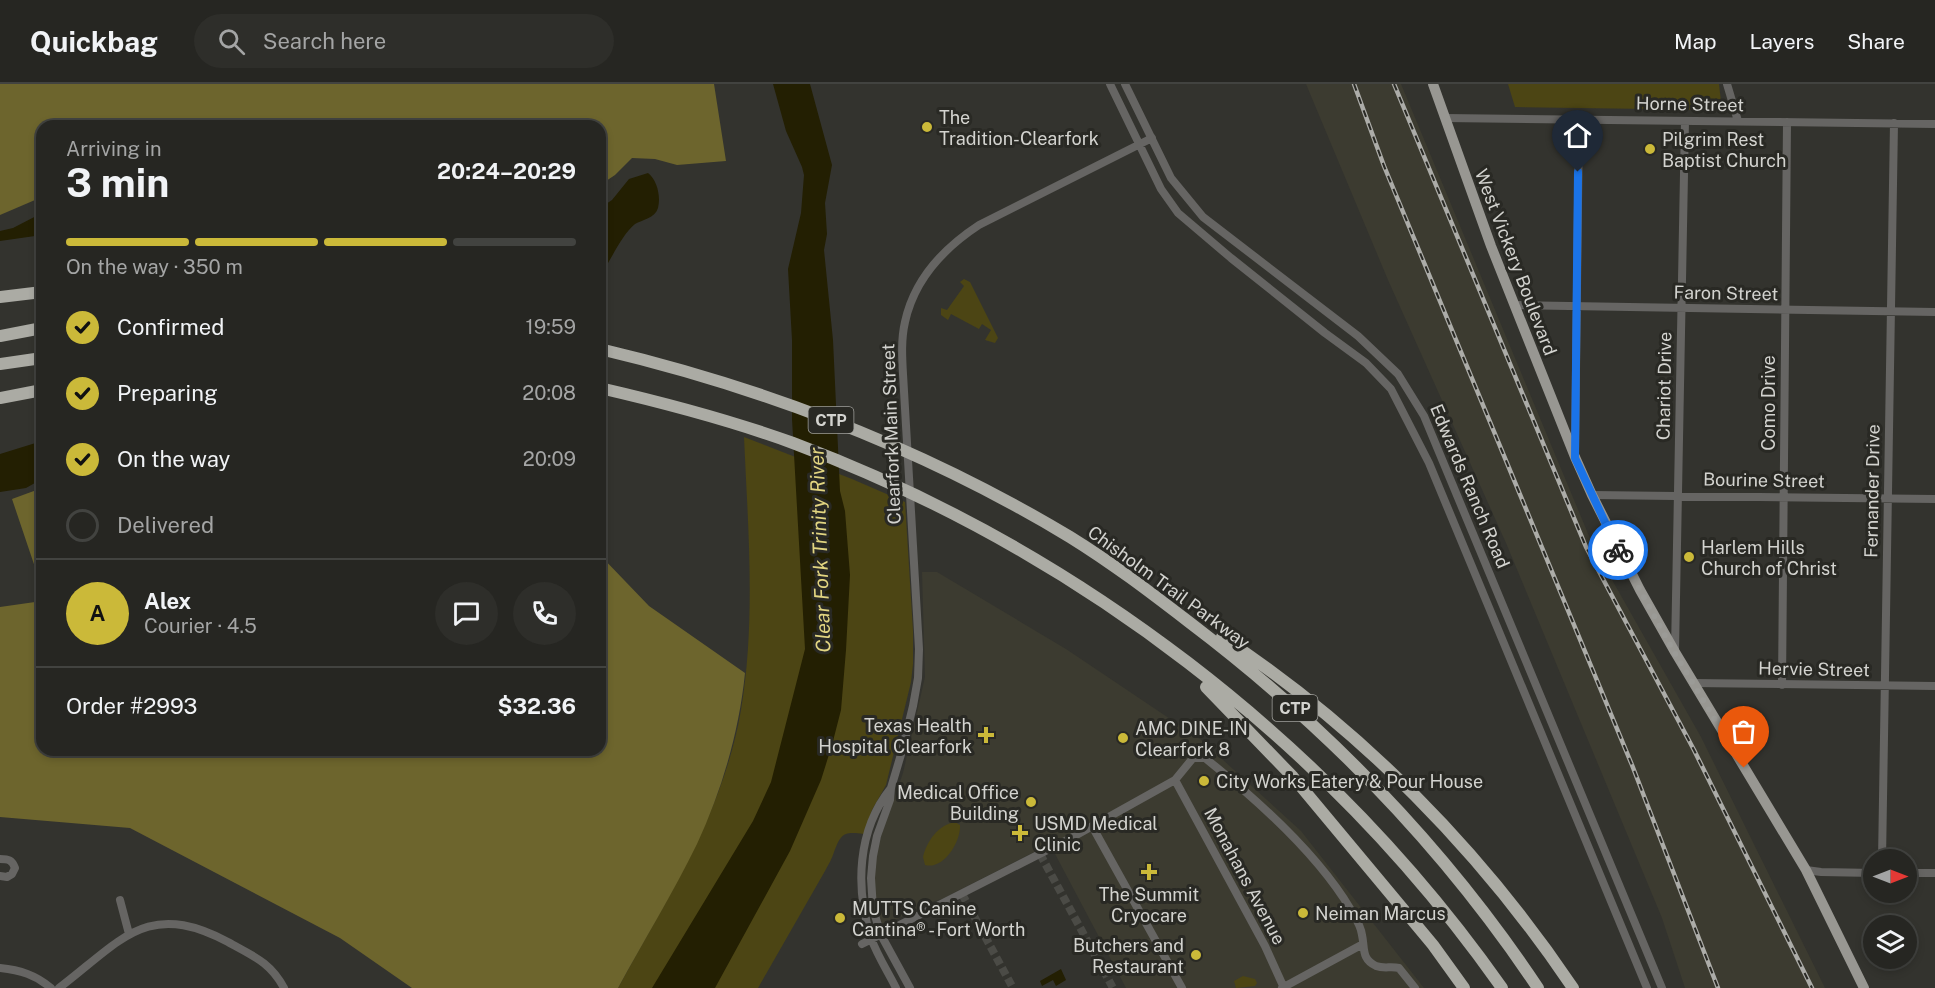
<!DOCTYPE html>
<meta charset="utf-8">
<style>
:root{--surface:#262622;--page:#2e2e2a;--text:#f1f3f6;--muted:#a4a5a5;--line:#424340;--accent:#cbb939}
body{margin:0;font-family:"Public Sans",sans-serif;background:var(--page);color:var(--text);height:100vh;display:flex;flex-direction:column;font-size:22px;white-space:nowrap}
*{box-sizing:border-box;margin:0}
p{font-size:20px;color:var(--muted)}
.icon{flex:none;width:33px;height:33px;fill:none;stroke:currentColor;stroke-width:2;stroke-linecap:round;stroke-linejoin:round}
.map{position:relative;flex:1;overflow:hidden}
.sheet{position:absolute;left:36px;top:36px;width:570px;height:636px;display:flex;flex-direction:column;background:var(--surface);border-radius:18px;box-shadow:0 3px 9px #0003,0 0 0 2px var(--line)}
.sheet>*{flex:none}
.needle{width:39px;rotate:90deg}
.fabs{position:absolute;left:1863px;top:765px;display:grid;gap:12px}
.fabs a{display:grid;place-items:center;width:54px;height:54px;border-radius:50%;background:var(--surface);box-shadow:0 3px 9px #0003,0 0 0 2px var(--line);font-size:30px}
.pin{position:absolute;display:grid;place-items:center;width:51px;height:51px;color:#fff;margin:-62px -26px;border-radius:50% 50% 50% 0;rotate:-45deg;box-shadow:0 0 6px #0007}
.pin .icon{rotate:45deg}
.courier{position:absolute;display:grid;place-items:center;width:60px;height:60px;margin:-30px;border:4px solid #1a73e8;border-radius:50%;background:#fff;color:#222;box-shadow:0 2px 8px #0007}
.head em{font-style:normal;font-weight:700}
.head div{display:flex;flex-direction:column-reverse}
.head{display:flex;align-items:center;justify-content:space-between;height:102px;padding:0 30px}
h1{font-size:39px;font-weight:700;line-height:45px}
.bar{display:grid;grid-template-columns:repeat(4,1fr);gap:9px 6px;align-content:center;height:72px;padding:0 30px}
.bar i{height:8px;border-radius:4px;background:var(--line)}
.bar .active{background:var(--accent)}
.bar p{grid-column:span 4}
.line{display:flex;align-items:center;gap:15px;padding:0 30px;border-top:2px solid var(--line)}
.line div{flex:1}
.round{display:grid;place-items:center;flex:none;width:63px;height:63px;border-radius:32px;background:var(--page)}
ol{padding:0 30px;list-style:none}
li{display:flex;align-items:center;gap:18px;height:66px}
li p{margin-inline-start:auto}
li .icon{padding:6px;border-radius:50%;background:var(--accent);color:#111;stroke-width:4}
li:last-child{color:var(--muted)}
li i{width:33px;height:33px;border:3px solid var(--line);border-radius:50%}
header{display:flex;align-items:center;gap:36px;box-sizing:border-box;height:84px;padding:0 30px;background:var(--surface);border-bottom:2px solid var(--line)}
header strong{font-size:28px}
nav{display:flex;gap:33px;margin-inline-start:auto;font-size:21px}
.search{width:420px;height:54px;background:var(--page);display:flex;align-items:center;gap:15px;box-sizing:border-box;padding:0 21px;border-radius:33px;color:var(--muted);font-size:22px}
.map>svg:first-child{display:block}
.built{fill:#3c3b30}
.green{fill:#4c4514}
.forest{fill:#6d652d}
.water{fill:#231f02}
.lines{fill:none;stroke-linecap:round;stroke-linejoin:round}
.minor-tunnel{stroke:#4b4b46;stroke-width:8;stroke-dasharray:8 4;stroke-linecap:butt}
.minor{stroke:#666563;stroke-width:8}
.major{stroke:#989792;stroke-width:10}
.highway{stroke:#ababa4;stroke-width:12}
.rail-casing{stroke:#acaca8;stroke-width:4.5}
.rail{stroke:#292924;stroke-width:2;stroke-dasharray:7;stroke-linecap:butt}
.done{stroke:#9b9b97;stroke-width:6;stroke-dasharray:0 10.8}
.route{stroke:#1a73e8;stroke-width:8}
.poi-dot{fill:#cbb939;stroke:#292924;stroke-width:2}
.labels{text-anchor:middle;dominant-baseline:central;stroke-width:6;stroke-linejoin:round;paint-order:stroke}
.shield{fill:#292924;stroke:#a0a09c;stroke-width:1.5}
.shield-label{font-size:16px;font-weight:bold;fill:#d3d3cf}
.street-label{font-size:18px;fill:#d3d3cf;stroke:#292924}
.poi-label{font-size:18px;fill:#d3d3cf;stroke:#292924;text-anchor:start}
.water-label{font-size:20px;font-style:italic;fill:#e2d581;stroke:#292924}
</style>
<header>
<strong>Quickbag</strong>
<div class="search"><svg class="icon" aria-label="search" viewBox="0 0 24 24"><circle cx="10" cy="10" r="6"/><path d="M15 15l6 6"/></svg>Search here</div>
<nav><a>Map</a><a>Layers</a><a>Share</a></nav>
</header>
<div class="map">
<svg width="1935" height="904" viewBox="0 0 1935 904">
<rect width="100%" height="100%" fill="#33332e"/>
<path class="built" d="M1306 0H1401L1594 464 1701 653 1825 904H1685L1662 834 1506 459 1388 196Z
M922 488H937L1066 565 1200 655 1301 747 1424 904H1126L1054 768V758L942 815 928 819 886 841 882 840 877 825 874 808 875 769 903 689 925 593Z"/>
<path class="green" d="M1508 0H1719L1722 26 1515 23Z
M964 195 970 198 998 254 995 259 985 256 991 246 982 240 979 245 951 230 948 236 941 231V224L947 226 964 202 960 198Z
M744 353 852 395 905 418 913 547V580L911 598 886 701 872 726 864 750C843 747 841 750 834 768 832 775 828 781 825 787L758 904H618C666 816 724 727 741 626 756 536 748 444 744 353Z
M955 738 960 741C961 757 944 786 925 781L923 773C927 757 938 741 955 738Z
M1243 892 1255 895 1257 899 1255 902 1236 904 1234 897Z"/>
<path class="forest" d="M0 0H714L726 77 677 81 655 75 632 74 615 91 600 101V42H42V113L0 131Z
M42 404V504L12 415Z
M600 471 649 522 745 589C739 648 722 706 697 760 673 809 644 856 618 904H412L340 854 130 744 0 733V523L42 517V666H600Z"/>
<path class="water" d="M773 0H810L832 81 825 119 827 150 824 166 833 256 840 407 845 427 850 491 846 566 841 626 832 661 821 696 790 767 715 904H652L753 737 771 698 805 565 792 335V256L788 185 801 129 804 91 802 83 786 47Z
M648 89C657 96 661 112 658 124 655 134 642 136 635 140 622 150 610 178 600 192V124L612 116 629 95Z
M42 129V151L0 157V147L13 144Z
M42 357V395L26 404 0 408V370Z
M1061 885 1066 896 1056 902 1053 896 1042 902 1040 897Z"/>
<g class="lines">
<path class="minor-tunnel" d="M1040 770 1113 904
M962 810 1013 904"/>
<path class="minor" d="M1110 0 1161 105 1178 129 1231 174 1325 249 1366 279 1391 305 1429 379 1647 904
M1125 0 1171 94 1203 133 1358 252 1398 290 1424 332 1662 904
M1727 0 1738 37
M1445 34 1935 40
M1516 221 1935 228
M1575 370 1579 36
M1592 411 1935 415
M1675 567 1685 37
M1693 599 1935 602
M1782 601 1787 38
M1175 696 1265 862 1284 904
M891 704C857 746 855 804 871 854 877 871 888 888 896 904
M1092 742 1182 904
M0 775C9 775 12 776 15 784L12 790 7 793 0 792
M1882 776 1894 39
M1806 786 1821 788 1874 789
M1906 789H1935
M120 816 129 850
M862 860 1071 754 1175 696 1193 674H1205C1255 714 1318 770 1351 826 1355 833 1361 842 1362 851 1365 864 1361 875 1376 882 1384 885 1391 882 1399 884L1415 904
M0 884C20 886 36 891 51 904
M59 904C122 856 147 815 228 858 253 872 270 878 284 904
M910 904 881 851 873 825 871 794 873 772 877 752 890 716 891 704 902 667 913 622 918 594 919 565 903 290C902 273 901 255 905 238 914 196 944 164 979 141L1152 54
M1282 904 1363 860"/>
<path class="major" d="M1433 0 1491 162 1575 373 1592 411 1640 506 1675 568 1806 786 1864 904"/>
<path class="highway" d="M0 213 42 208
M0 252 42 244
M600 265C765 304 924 365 1070 453 1112 479 1150 508 1189 538 1324 640 1444 763 1538 904
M0 280 42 274
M600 304C665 319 730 336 793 359 1074 464 1329 658 1502 904
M0 314 42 306
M1222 553C1361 645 1480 766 1573 904
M1206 603 1293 693 1433 861 1464 904"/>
<defs>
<path id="rail" d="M1354 0 1384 82 1632 681 1718 904
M1394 0 1586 463 1694 666 1812 904"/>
</defs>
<use href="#rail" class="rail-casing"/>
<use href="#rail" class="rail"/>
</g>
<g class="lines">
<path class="done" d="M1618 466 1674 568 1744 684"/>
<path class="route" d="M1578 88 1575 374 1618 466"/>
</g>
<g class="poi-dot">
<circle cx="927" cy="43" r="6"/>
<circle cx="1650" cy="65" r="6"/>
<circle cx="1689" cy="473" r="6"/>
<path d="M983 642h6v6h6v6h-6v6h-6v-6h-6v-6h6z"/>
<circle cx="1123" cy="654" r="6"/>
<circle cx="1204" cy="697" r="6"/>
<circle cx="1031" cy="718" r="6"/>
<path d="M1017 740h6v6h6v6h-6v6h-6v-6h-6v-6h6z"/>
<path d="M1146 779h6v6h6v6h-6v6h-6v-6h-6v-6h6z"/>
<circle cx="1303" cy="829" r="6"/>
<circle cx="840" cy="834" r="6"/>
<circle cx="1196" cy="871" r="6"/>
</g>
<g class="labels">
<g class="shield">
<rect x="808.5" y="323" width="45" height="26" rx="4.5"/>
<rect x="1272.5" y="611" width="45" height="26" rx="4.5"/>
</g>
<g class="shield-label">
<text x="831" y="336">CTP</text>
<text x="1295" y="624">CTP</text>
</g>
<g class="street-label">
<text transform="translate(1690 20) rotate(1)">Horne Street</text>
<text transform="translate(1516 178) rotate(69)">West Vickery Boulevard</text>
<text transform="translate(1726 209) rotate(1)">Faron Street</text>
<text transform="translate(1664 302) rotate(-89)">Chariot Drive</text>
<text transform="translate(1768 319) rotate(-90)">Como Drive</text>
<text transform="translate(891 350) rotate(-92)">Clearfork Main Street</text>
<text transform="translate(1764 396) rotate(1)">Bourine Street</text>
<text transform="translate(1470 402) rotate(67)">Edwards Ranch Road</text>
<text transform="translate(1872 407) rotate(-89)">Fernander Drive</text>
<text transform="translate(1169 503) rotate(36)">Chisholm Trail Parkway</text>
<text transform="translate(1814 585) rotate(1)">Hervie Street</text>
<text transform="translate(1245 792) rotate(62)">Monahans Avenue</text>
</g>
<g class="poi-label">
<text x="939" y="33">The<tspan x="939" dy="21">Tradition-Clearfork</tspan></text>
<text x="1662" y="55">Pilgrim Rest<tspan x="1662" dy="21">Baptist Church</tspan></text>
<text x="1701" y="463">Harlem Hills<tspan x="1701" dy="21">Church of Christ</tspan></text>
<text x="972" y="641" text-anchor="end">Texas Health<tspan x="972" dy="21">Hospital Clearfork</tspan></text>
<text x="1135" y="644">AMC DINE-IN<tspan x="1135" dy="21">Clearfork 8</tspan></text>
<text x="1216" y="697">City Works Eatery &amp; Pour House</text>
<text x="1019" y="708" text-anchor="end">Medical Office<tspan x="1019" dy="21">Building</tspan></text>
<text x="1034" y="739">USMD Medical<tspan x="1034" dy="21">Clinic</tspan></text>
<text x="1149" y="810" text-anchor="middle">The Summit<tspan x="1149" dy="21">Cryocare</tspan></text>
<text x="852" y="824">MUTTS Canine<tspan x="852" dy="21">Cantina® - Fort Worth</tspan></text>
<text x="1315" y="829">Neiman Marcus</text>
<text x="1184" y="861" text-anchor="end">Butchers and<tspan x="1184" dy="21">Restaurant</tspan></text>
</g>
<g class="water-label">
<text transform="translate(820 466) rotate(-92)">Clear Fork Trinity River</text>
</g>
</g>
</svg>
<div class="fabs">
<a><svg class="needle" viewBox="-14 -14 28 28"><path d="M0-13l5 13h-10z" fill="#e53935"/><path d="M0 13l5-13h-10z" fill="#a4a5a5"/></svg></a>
<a><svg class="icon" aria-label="layers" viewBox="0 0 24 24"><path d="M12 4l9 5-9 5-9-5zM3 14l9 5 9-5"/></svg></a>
</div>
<div class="pin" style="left:1744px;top:684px;background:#ea580c"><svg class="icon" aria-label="bag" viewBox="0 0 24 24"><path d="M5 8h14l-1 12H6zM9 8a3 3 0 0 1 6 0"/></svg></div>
<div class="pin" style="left:1578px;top:88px;background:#1f2937"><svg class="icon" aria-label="home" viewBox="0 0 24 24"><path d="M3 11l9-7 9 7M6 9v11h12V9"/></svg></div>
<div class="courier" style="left:1618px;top:466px"><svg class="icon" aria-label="bike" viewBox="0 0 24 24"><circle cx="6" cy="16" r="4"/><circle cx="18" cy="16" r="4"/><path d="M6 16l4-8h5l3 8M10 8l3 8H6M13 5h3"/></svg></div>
<section class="sheet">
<div class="head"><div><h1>3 min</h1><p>Arriving in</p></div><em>20:24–20:29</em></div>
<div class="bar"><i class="active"></i><i class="active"></i><i class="active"></i><i></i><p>On the way · 350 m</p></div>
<ol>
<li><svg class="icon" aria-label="check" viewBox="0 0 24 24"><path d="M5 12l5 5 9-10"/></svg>Confirmed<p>19:59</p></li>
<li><svg class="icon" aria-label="check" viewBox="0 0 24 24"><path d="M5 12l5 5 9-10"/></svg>Preparing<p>20:08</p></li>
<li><svg class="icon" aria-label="check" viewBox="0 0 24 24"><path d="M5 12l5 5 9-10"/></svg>On the way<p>20:09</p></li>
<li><i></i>Delivered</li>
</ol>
<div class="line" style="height:108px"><b class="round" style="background:var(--accent);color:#111">A</b><div><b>Alex</b><p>Courier · 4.5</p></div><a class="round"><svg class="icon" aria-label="chat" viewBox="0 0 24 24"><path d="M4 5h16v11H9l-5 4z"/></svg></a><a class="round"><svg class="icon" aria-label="phone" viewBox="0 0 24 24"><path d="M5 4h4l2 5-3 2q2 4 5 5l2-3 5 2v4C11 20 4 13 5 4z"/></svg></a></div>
<div class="line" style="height:78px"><div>Order #2993</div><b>$32.36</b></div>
</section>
</div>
